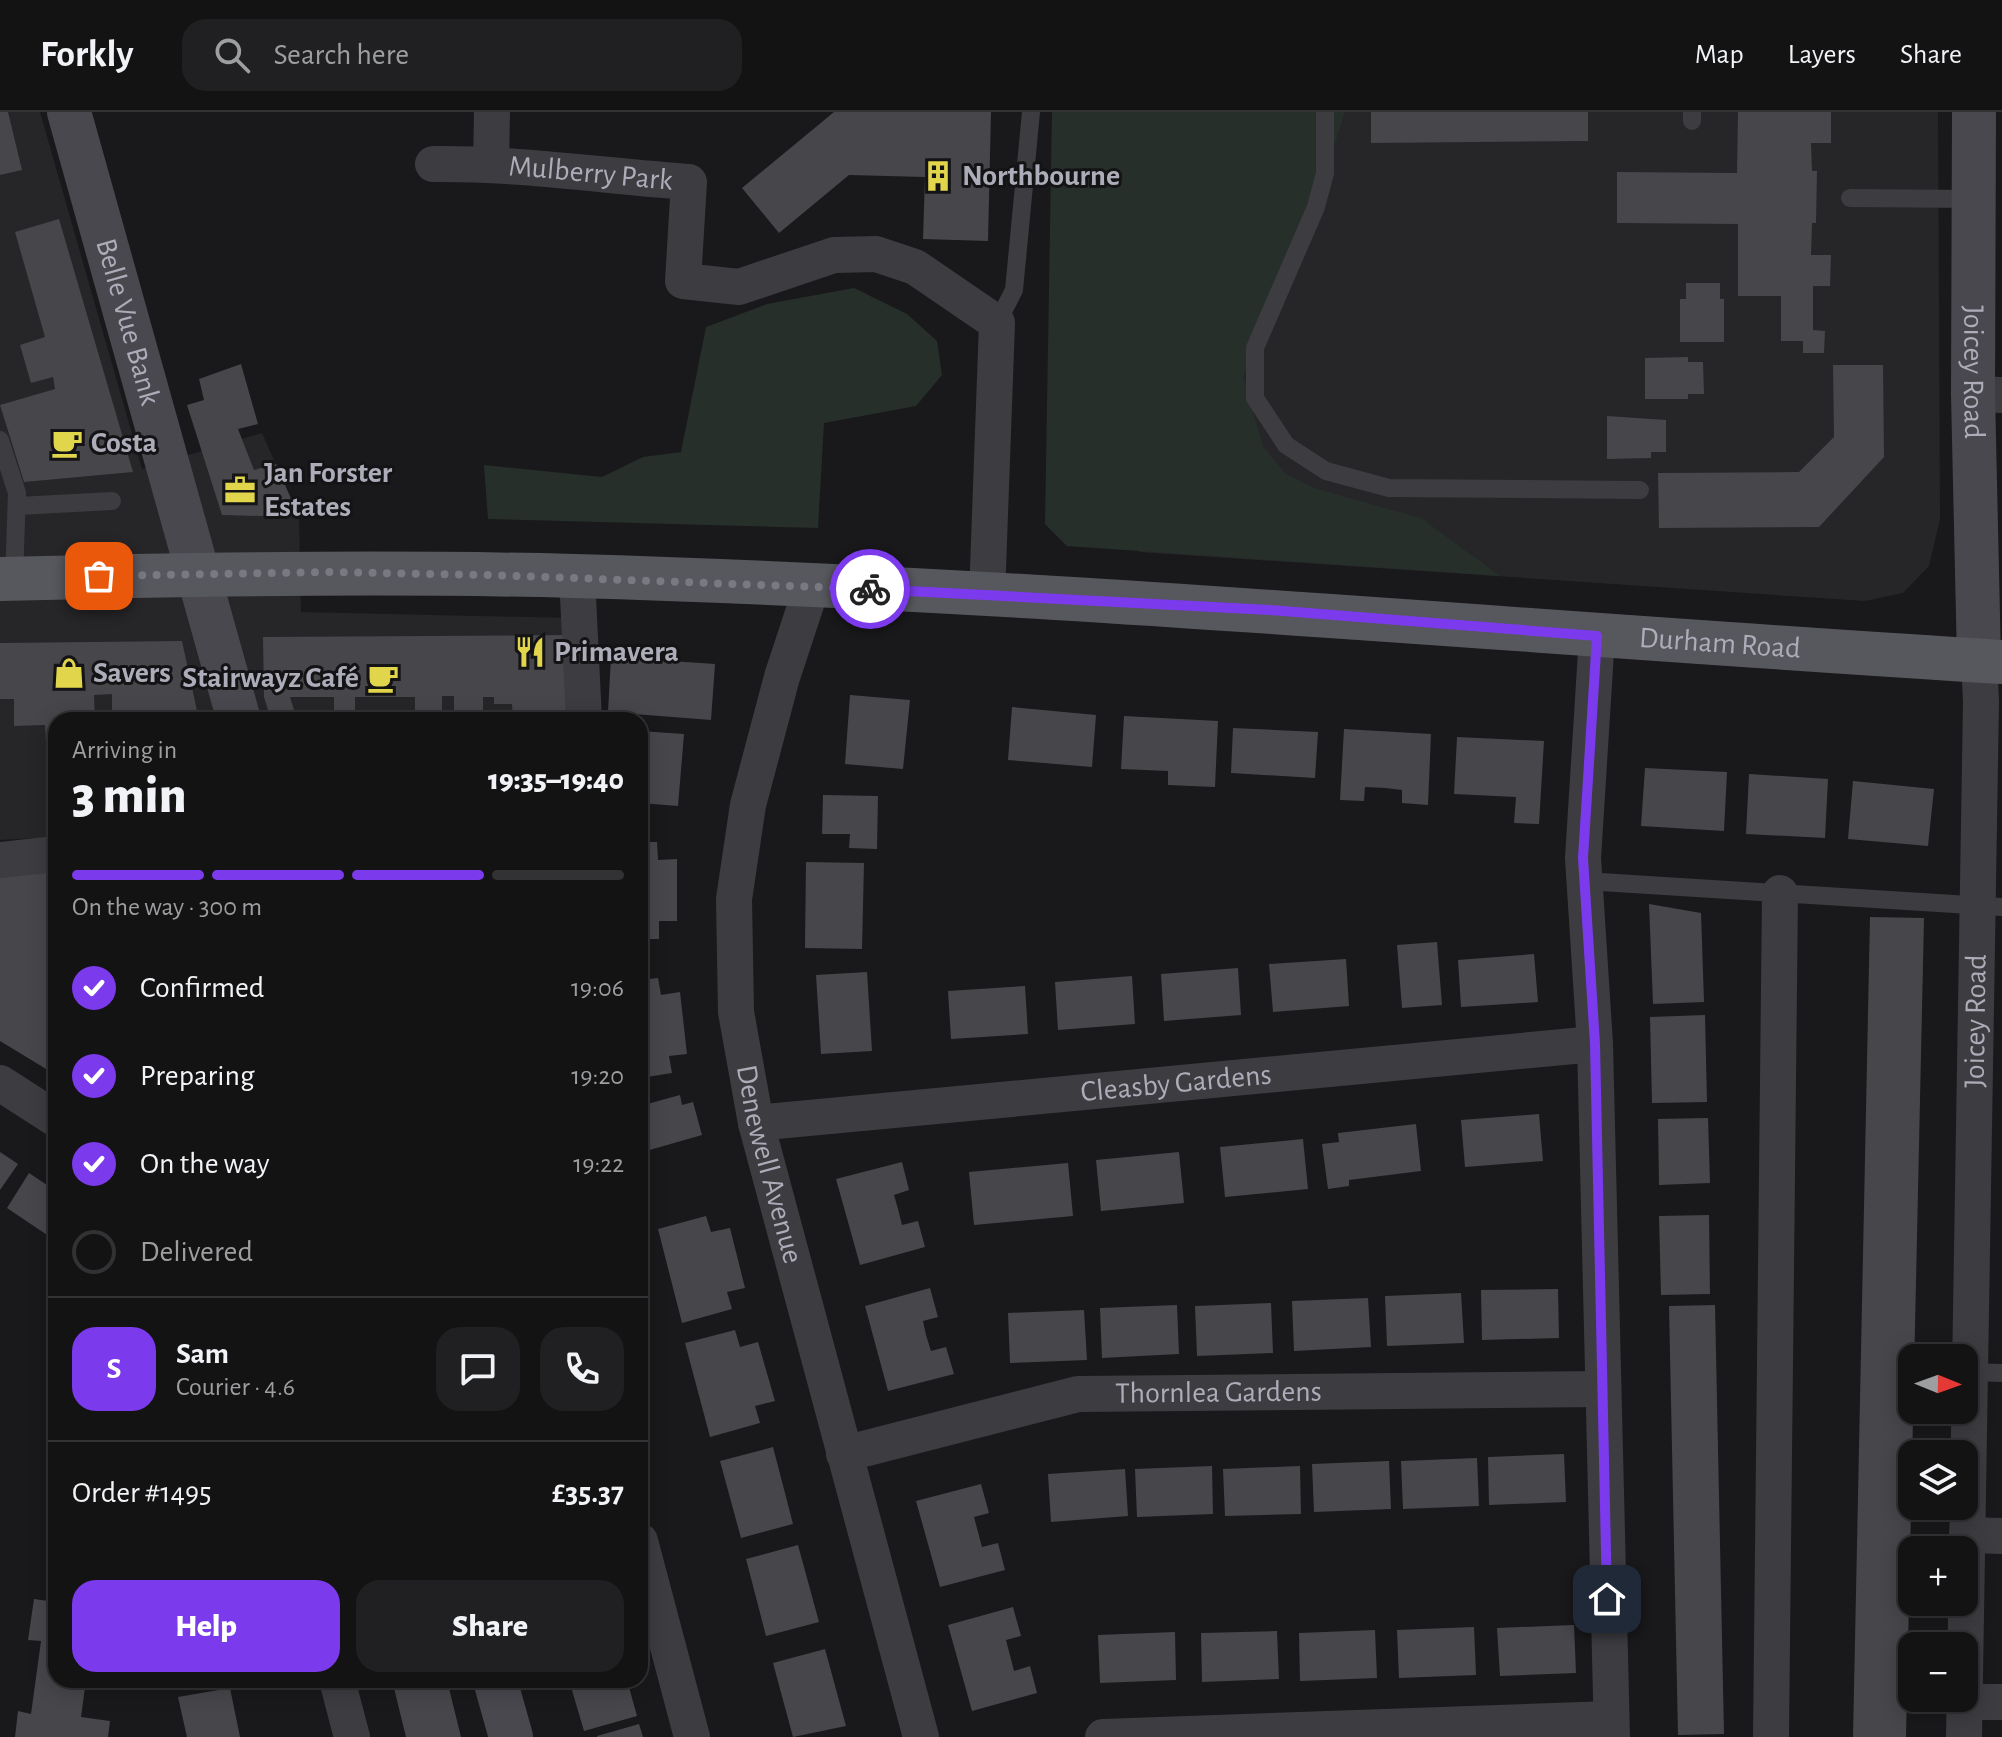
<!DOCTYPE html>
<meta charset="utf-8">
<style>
:root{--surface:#131314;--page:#202022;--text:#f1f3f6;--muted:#9d9ea0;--line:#323234;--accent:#7c3aed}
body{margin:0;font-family:"Alegreya Sans",sans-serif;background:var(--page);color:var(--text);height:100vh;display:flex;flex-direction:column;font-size:30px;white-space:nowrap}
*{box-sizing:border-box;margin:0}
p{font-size:26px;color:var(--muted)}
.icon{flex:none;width:44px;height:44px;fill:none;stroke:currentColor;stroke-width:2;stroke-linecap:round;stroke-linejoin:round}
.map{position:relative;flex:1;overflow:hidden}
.details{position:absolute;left:48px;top:600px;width:600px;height:976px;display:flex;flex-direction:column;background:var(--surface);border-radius:24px;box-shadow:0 4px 20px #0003,0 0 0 2px var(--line)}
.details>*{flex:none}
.needle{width:52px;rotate:91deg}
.fabs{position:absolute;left:1898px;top:1232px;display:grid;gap:16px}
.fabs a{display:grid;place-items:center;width:80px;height:80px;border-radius:16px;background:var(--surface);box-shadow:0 4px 20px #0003,0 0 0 2px var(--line);font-size:40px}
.pin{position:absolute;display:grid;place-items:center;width:68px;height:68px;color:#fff;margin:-34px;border-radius:16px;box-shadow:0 4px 12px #0006}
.courier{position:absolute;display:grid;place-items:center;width:80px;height:80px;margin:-40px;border:6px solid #7c3aed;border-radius:50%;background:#fff;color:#222;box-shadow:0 2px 10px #0007}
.overview em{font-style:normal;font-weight:800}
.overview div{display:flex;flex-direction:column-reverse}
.overview{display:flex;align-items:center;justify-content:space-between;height:136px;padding:0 24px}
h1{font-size:52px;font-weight:800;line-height:60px}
.bar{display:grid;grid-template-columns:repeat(4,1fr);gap:12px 8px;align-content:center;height:96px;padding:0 24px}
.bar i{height:10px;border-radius:6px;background:var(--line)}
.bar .selected{background:var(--accent)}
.bar p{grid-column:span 4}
.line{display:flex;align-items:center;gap:20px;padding:0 24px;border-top:2px solid var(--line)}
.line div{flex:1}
.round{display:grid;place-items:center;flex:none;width:84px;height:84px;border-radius:24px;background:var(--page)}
ol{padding:0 24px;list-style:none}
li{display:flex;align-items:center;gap:24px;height:88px}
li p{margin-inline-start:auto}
li .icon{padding:8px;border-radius:50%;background:var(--accent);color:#fff;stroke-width:4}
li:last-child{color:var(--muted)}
li i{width:44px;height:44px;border:4px solid var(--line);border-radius:50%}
.cta{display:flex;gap:16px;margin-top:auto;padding:16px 24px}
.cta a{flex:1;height:92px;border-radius:24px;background:var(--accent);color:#fff;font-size:32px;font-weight:800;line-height:92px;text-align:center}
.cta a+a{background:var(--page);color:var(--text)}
header{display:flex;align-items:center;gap:48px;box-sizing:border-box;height:112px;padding:0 40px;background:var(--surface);border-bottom:2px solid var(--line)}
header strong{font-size:38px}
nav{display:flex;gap:44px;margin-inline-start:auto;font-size:28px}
.search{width:560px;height:72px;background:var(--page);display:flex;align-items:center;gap:20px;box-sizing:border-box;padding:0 28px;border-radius:24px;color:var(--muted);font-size:30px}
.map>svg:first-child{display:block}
.built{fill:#262528}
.green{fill:#272f2b}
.building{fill:#47464b}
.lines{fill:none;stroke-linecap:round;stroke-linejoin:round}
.lane{stroke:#3d3c41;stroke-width:18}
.street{stroke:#3d3c41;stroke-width:36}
.secondary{stroke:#49484f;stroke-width:44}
.primary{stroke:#57575e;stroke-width:44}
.done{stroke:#797982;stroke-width:8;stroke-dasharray:0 14.4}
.route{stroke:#7c3aed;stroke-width:10}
.labels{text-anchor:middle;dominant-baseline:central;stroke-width:6;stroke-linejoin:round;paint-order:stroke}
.street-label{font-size:30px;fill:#adadb9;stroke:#141416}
.poi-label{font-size:30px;font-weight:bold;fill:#adadb9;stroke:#141416;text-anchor:start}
</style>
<header>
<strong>Forkly</strong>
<div class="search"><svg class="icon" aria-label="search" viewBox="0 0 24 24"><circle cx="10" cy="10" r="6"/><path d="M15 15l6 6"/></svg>Search here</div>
<nav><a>Map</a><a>Layers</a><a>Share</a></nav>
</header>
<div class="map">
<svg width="2002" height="1625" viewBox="0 0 2002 1625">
<rect width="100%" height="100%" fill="#19191b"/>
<path class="built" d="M0 0H40L142 357 262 321 299 405 301 500 570 506 575 608H56V725L0 728Z
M1258 0H1938L1940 407 1929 454 1903 481 1865 489 1139 440Z"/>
<path class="green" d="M1052 0H1345L1313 100 1243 265 1263 334 1286 362 1314 376 1421 406 1500 464 1067 434 1045 412Z
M854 176 907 202 937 229 942 263 916 294 824 311 818 416 488 407 484 353 602 365 643 345 681 340 706 215 767 192Z"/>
<path class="building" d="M0 0H8L22 58 0 63Z
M834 0H991L988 129 923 127 925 65 849 63 779 121 742 76Z
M1371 0H1588V29L1371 31Z
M1738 0H1831V31H1811L1812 59H1817L1816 111H1812L1811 143H1831L1830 174H1813V218L1825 219 1824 241H1803V229H1781V184H1738V112L1617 111V60L1737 61Z
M59 107 133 360 24 370 0 293 55 277 53 265 31 271 20 233 45 225 15 120Z
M1686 171H1720V187H1724V230H1680V187H1686Z
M1688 245V250H1703L1704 282H1688V287H1645V246Z
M241 252 258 312 238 317 254 358 276 352 299 405 222 403 187 293 204 288 199 267Z
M1833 253H1883L1884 345 1819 415 1659 416 1658 361 1799 360 1834 325Z
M1607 304 1666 308V340H1651V346L1607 347Z
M567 523V608H513L512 592H494V585H483V608H454V584H442V608H415V585H355V605L362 604V608H334V585H290L297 608H271L264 585 263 525Z
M182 529 199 608H157L156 603 112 604V582L94 583 95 608H56V666L48 667 45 613 14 614V587H0V531Z
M611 545 715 552 711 608 608 600Z
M850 583 910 588 903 657 845 652Z
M1012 595 1096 603 1092 655 1008 648Z
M1124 604 1218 609 1215 675 1168 673V659L1121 657Z
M1233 616 1318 620 1315 666 1231 661Z
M1344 617 1431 622 1428 693 1402 691V678L1385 676 1365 675 1364 689 1340 688Z
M640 619 684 622 678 694 640 691Z
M1457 625 1544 629 1539 712 1514 711 1516 685 1454 682Z
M1645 656 1727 660 1724 719 1641 714Z
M1749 662 1828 667 1825 726 1746 722Z
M1853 669 1934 677 1928 734 1848 727Z
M823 683 878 684 877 737 849 736 850 722H822Z
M640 730H657L658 748 677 747V809H659V827H640Z
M806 750 864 751 862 837 805 836Z
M56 756V963L0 929V766Z
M1649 792 1701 801 1704 890 1653 892Z
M1870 805 1924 806 1906 1625H1853Z
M1437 830 1442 893 1402 896 1397 833Z
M1534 842 1538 890 1461 895 1458 848Z
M1346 847 1349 894 1273 900 1269 852Z
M1238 856 1241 903 1164 909 1161 862Z
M867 860 872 939 821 942 816 863Z
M1132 864 1135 912 1058 918 1055 870Z
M658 866 661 883 680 880 687 942 669 944 672 961 640 966V868Z
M1025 874 1028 922 951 927 948 879Z
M1705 903 1707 990 1652 991 1650 905Z
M680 983 682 993 693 990 702 1023 646 1039 640 1018V994Z
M1539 1002 1543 1049 1465 1055 1461 1008Z
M1708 1006 1710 1071 1659 1073 1658 1007Z
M1416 1012 1421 1059 1349 1068V1074L1328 1077 1322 1032 1339 1030 1338 1021Z
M1303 1027 1308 1077 1225 1085 1220 1035Z
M0 1040 18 1052 0 1078Z
M1179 1040 1184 1091 1101 1099 1096 1048Z
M902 1050 909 1078 894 1083 898 1097 902 1113 918 1109 925 1135 860 1153 836 1067Z
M1068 1051 1073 1104 974 1113 969 1060Z
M29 1061 56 1079V1129L7 1096Z
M1709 1103 1710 1182 1661 1183 1659 1104Z
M706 1104 711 1120 730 1116 745 1176 727 1180 732 1197 682 1211 658 1117Z
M930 1176 938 1205 923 1209 926 1223 931 1239 946 1235 954 1262 888 1279 865 1194Z
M1558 1177 1559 1226 1482 1228 1481 1178Z
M1461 1181 1464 1231 1387 1234 1385 1184Z
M1368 1186 1371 1235 1294 1239 1292 1189Z
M1271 1191 1273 1241 1197 1244 1195 1194Z
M1177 1193 1179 1242 1102 1246 1100 1196Z
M1715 1193 1724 1622 1678 1623 1669 1194Z
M1084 1198 1087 1248 1010 1251 1008 1201Z
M735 1218 740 1235 758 1230 775 1289 755 1294 760 1311 710 1325 685 1231Z
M773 1335 793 1412 741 1426 720 1349Z
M1564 1342 1566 1390 1489 1393 1488 1345Z
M1477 1346 1479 1394 1403 1397 1401 1349Z
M1389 1349 1391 1397 1314 1400 1312 1352Z
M1212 1354 1213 1402 1137 1405 1135 1357Z
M1300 1354 1301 1402 1225 1404 1223 1357Z
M1125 1357 1128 1404 1051 1410 1048 1362Z
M981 1372 989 1401 974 1405 982 1435 998 1431 1005 1458 940 1475 916 1389Z
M798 1433 819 1510 766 1524 746 1447Z
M34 1487 56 1490V1568H86L81 1605 110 1609 108 1625H15L18 1599 31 1602 41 1529 28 1528Z
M1013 1495 1021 1524 1006 1528 1014 1559 1030 1554 1037 1581 972 1599 948 1513Z
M1574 1513 1576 1561 1500 1564 1497 1516Z
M1474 1515 1476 1563 1399 1566 1397 1518Z
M1375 1518 1377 1566 1300 1569 1299 1521Z
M1277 1519 1279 1567 1202 1570 1201 1521Z
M1175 1520 1176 1568 1100 1571 1098 1523Z
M825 1537 846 1614 793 1625 773 1551Z
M392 1568H447L461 1625H406Z
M569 1568H627L637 1604 584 1619Z
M230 1576 240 1625H187L178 1585Z
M639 1612 643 1625H597V1624Z"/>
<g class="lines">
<path class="lane" d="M1325 0V61L1316 95 1255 236V286L1286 333 1326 359 1389 376 1640 378
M1692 9V0
M1850 86 1974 87
M997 211 1014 178 1031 0
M0 328 17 381 14 467
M18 394 112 389
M1585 769 2002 795
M1970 1260 2002 1261"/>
<g class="street">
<path d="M491 51 492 0"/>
<path id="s1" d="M433 52C518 51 604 64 689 70L683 169 739 175 834 143 876 142 915 155 997 211 987 484"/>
<path d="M1973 282 2002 283"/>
<path d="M577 464 584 608"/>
<path id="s2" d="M812 474 782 565 748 693 734 787 736 900 756 1011 921 1625"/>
<path d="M1597 524 1583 746 1595 932 1612 1625"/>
<path d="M0 748 56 742"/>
<path d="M0 971 56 1007"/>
<path id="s3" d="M756 1011 1595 932"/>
<path id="s4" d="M844 1342 1078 1282 1601 1277"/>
<path d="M1967 1423 2002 1424"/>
<path d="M640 1429 692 1625"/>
<path d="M337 1568 352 1625"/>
<path d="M1965 1590H2002"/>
<path d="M1103 1625 1611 1607"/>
<path d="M1771 1625 1780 781"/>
<path id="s5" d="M1964 1625 1981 589 1979 548"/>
</g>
<g class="secondary">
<path id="s6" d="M69 0 239 608"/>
<path id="s7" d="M1974 0 1973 282 1979 548"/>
<path d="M495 1568 511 1625"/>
</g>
<path class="primary" id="s8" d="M0 467C191 462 383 459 574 464 1051 477 1526 521 2002 550"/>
</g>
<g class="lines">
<path class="done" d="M99 464 324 460 491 463 870 477"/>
<path class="route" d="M870 477 1270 498 1597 524 1583 746 1595 932 1607 1487"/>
</g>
<defs>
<symbol id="building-bare" viewBox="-9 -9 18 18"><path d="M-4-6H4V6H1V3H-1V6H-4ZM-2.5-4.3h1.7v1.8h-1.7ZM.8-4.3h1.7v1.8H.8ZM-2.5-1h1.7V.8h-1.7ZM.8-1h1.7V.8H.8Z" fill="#e1d64b" stroke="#141416" stroke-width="2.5" paint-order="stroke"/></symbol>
<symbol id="cafe-bare" viewBox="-9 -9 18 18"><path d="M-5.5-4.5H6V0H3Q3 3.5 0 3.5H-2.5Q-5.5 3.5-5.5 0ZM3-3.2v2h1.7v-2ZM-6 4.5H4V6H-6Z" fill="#e1d64b" stroke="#141416" stroke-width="2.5" paint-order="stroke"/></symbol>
<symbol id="office-bare" viewBox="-9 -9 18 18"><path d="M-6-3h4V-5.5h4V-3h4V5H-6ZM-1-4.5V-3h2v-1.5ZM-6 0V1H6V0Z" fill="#e1d64b" stroke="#141416" stroke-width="2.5" paint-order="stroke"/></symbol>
<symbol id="restaurant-bare" viewBox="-9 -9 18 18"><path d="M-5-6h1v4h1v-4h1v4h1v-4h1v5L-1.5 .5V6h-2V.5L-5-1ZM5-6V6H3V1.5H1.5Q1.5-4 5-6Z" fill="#e1d64b" stroke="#141416" stroke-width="2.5" paint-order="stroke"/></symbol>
<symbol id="shop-bare" viewBox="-9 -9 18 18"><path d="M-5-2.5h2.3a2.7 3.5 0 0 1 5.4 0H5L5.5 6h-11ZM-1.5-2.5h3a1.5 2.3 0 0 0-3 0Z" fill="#e1d64b" stroke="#141416" stroke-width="2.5" paint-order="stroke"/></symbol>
</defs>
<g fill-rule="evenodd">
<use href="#building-bare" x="916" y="42" width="44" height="44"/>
<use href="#cafe-bare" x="45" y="309" width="44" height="44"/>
<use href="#office-bare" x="218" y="356" width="44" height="44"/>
<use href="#restaurant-bare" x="508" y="518" width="44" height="44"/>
<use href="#shop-bare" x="47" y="539" width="44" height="44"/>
<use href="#cafe-bare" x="361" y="544" width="44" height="44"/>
</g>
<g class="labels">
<g class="street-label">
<text stroke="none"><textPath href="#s1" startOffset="158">Mulberry Park</textPath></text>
<text stroke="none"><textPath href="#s6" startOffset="218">Belle Vue Bank</textPath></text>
<text stroke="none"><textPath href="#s7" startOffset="260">Joicey Road</textPath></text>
<text stroke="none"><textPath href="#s8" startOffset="1722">Durham Road</textPath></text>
<text stroke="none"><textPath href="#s5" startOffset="716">Joicey Road</textPath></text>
<text stroke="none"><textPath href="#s3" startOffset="422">Cleasby Gardens</textPath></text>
<text stroke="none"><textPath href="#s2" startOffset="592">Denewell Avenue</textPath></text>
<text stroke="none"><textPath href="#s4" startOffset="382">Thornlea Gardens</textPath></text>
</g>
<g class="poi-label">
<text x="962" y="64">Northbourne</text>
<text x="91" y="331">Costa</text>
<text x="264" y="361">Jan Forster<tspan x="264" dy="34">Estates</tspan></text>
<text x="554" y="540">Primavera</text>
<text x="93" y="561">Savers</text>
<text x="359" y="566" text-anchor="end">Stairwayz Café</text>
</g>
</g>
</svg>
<div class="fabs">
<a><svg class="needle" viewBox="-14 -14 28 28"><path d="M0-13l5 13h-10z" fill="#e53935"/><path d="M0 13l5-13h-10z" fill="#9d9ea0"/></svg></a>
<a><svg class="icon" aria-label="layers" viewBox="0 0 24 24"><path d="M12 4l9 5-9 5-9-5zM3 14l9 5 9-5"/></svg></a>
<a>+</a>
<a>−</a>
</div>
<div class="pin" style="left:99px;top:464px;background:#ea580c"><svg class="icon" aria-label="bag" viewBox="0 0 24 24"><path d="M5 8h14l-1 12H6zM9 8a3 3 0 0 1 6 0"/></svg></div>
<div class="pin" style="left:1607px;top:1487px;background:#1f2937"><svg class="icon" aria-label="home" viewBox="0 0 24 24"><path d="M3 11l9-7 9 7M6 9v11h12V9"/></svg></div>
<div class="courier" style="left:870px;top:477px"><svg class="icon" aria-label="bike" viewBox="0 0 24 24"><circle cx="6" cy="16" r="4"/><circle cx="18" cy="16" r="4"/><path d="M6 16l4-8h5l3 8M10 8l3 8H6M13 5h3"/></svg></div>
<section class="details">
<div class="overview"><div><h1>3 min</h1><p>Arriving in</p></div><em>19:35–19:40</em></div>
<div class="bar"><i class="selected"></i><i class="selected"></i><i class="selected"></i><i></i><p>On the way · 300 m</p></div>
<ol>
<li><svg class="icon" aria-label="check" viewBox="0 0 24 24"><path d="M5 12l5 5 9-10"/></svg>Confirmed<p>19:06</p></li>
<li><svg class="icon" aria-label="check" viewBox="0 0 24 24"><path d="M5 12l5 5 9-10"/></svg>Preparing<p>19:20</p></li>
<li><svg class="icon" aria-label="check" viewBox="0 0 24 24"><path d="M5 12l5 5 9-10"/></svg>On the way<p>19:22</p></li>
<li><i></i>Delivered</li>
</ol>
<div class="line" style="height:144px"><b class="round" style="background:var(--accent);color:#fff">S</b><div><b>Sam</b><p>Courier · 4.6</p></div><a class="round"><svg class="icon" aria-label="chat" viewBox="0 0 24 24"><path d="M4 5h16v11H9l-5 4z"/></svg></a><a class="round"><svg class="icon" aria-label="phone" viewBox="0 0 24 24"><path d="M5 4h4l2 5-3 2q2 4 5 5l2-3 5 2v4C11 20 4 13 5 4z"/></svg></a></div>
<div class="line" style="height:104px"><div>Order #1495</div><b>£35.37</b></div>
<div class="cta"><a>Help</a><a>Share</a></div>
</section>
</div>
